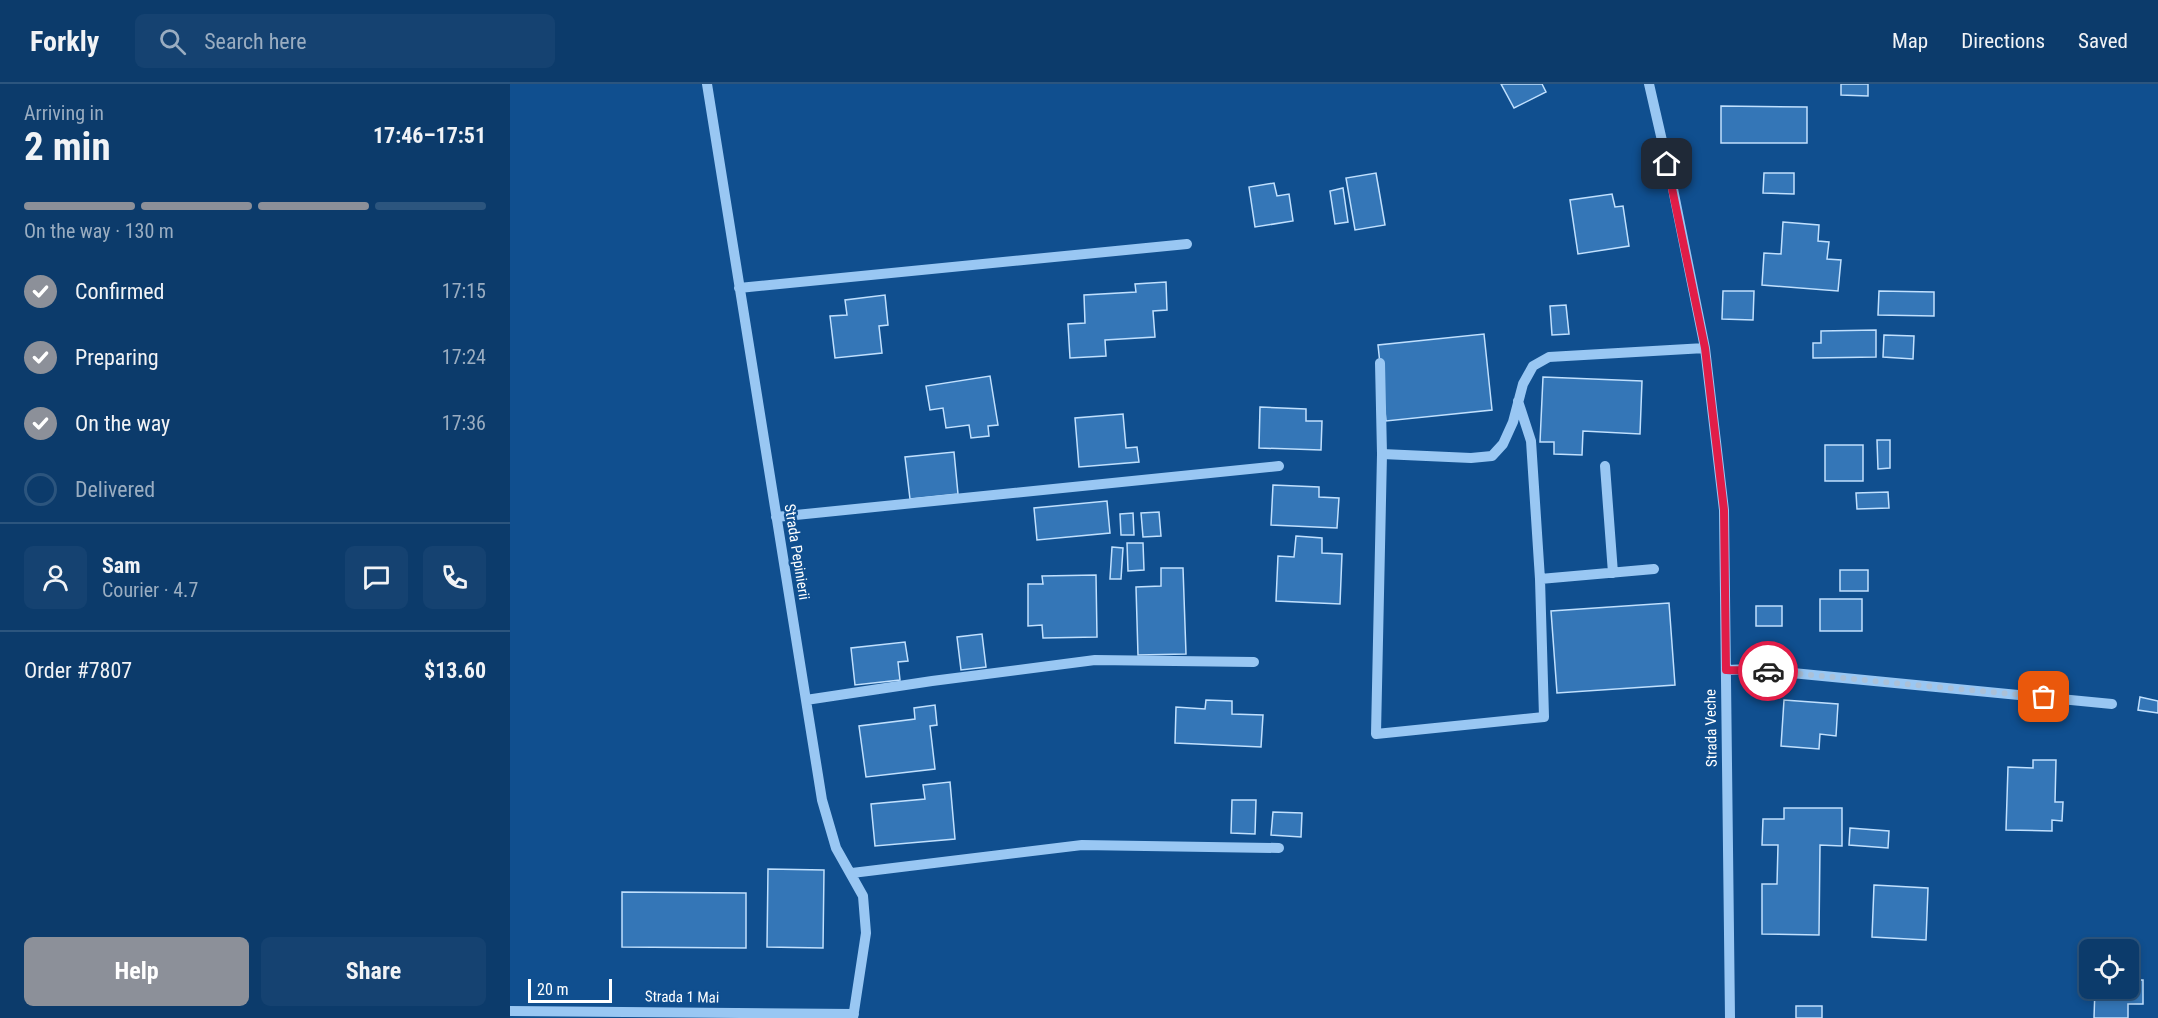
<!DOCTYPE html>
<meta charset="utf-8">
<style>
:root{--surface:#0c3b6b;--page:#154271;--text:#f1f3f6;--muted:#9aadc1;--line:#2c557e;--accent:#8c9099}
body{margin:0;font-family:"Roboto Condensed",sans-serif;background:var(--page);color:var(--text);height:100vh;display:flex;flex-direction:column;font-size:22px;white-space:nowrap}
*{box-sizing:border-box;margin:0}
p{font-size:20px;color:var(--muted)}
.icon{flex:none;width:33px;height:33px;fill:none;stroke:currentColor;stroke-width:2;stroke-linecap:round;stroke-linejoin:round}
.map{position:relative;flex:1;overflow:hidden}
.sheet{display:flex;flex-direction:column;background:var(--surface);width:510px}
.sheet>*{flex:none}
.tools{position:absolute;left:1569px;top:855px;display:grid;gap:12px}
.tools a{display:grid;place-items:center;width:60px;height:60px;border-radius:9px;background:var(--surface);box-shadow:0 3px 9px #0003,0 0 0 2px var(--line);font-size:30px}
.scale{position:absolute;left:18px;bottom:15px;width:84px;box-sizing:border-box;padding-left:6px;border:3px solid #fff;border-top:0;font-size:16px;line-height:21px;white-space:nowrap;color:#fff;-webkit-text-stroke:4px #104f8f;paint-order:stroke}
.pin{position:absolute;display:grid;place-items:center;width:51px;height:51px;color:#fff;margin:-26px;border-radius:12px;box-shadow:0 3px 9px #0006}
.courier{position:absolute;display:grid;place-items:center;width:60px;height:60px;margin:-30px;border:4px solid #e11d48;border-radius:50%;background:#fff;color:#222;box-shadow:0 2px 8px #0007}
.overview em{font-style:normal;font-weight:700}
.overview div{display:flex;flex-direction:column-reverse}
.overview{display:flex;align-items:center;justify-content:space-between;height:102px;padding:0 24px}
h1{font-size:39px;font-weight:700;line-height:45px}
.bar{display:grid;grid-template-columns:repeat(4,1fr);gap:9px 6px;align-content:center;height:72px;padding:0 24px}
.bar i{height:8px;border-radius:4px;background:var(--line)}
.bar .active{background:var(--accent)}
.bar p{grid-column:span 4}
.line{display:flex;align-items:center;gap:15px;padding:0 24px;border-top:2px solid var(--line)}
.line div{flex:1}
.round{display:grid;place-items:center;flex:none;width:63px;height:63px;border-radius:9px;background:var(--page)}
ol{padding:0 24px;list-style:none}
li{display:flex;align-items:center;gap:18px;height:66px}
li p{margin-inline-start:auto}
li .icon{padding:6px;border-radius:50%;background:var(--accent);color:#fff;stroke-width:4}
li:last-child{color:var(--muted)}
li i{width:33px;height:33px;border:3px solid var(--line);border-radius:50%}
.cta{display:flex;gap:12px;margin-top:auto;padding:12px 24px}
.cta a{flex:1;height:69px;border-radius:9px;background:var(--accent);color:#fff;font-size:24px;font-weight:700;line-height:69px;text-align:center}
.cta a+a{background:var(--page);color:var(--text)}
header{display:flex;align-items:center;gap:36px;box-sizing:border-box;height:84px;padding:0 30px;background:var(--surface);border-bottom:2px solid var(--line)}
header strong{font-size:28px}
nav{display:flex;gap:33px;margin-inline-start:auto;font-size:21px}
.search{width:420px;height:54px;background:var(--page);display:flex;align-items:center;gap:15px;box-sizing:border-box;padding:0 21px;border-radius:9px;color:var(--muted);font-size:22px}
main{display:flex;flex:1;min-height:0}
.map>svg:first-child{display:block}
.building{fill:#3476b7;stroke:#c0e0fe;stroke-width:1.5}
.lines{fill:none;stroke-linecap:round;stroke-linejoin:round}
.minor{stroke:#99c7f3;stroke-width:10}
.done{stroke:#abc1d8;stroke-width:6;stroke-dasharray:0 10.8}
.route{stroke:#e11d48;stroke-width:8}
.labels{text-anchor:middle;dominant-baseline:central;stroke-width:4.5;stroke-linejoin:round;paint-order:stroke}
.street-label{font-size:15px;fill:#fff;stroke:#104f8f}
</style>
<header>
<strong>Forkly</strong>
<div class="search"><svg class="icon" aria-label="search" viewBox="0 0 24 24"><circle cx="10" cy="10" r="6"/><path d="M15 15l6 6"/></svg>Search here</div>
<nav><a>Map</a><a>Directions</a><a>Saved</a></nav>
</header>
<main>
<section class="sheet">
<div class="overview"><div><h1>2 min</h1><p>Arriving in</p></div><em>17:46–17:51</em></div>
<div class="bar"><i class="active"></i><i class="active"></i><i class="active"></i><i></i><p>On the way · 130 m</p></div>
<ol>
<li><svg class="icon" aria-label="check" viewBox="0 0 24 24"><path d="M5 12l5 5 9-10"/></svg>Confirmed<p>17:15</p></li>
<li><svg class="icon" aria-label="check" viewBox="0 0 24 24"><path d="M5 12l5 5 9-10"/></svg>Preparing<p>17:24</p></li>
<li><svg class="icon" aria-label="check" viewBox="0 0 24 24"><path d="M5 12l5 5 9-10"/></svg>On the way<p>17:36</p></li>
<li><i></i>Delivered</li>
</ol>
<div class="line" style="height:108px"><a class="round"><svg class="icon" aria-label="person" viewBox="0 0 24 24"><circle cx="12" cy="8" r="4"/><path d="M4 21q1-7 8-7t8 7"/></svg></a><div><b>Sam</b><p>Courier · 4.7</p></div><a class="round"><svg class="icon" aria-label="chat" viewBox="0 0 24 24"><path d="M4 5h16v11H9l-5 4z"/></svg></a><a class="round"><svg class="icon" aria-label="phone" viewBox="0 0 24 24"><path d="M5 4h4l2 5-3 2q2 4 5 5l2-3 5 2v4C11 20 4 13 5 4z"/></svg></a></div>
<div class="line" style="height:78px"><div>Order #7807</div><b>$13.60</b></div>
<div class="cta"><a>Help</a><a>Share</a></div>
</section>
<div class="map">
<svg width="1648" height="934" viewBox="0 0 1648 934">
<rect width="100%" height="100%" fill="#104f8f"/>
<path class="building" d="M991 0H1032L1036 8 1004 24Z
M1331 0H1358V12L1331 11Z
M1211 22 1297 23V59H1211Z
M866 89 875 141 845 146 836 94Z
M1254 89H1284V110L1253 109Z
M764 99 767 112 779 110 783 137 745 143 739 103Z
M833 104 838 138 825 140 820 107Z
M1102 110 1105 123 1113 122 1119 162 1068 170 1060 116Z
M1273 138 1309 141 1308 157 1319 158 1317 175 1331 176 1328 207 1252 201 1254 169 1271 170Z
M656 198 657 226 643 227 645 253 595 256 596 272 560 274 558 240 575 239 574 211 626 208 625 200Z
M1213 207H1244L1243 236 1212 235Z
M1369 207 1424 208V232L1368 231Z
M375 211 378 241 369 242 372 269 325 274 320 232 337 231 335 216Z
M1056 221 1059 250 1042 251 1040 222Z
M1366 246V273L1303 274V259H1311V247Z
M974 250 982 326 876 337 868 261Z
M1374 251 1404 252 1403 275 1373 273Z
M480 292 488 341 478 342 479 352 461 354 459 341 436 344 433 324 420 326 416 302Z
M1033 293 1132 297 1130 350 1073 347 1072 371 1044 370V358H1030Z
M750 323 796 325V337H812L811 366 749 364Z
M613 330 616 364 627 363 629 378 569 383 565 334Z
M1367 356H1380V384L1368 385Z
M1315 361H1353V397H1315Z
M444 368 448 410 400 415 395 373Z
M763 401 809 403V413L829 414 827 444 761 441Z
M1378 408 1379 424 1347 425 1346 409Z
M597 417 600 449 527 456 524 424Z
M649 428 651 452 633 453 631 429Z
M623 429 624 451H611L610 430Z
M786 452 812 454V469L832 470 830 520 766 517 768 472 784 473Z
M617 459H633L634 486 618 487Z
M602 463 613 464 611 495H600Z
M651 484H673L676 570 628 571 626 503 651 502Z
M1330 486H1358V507H1330Z
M586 491 587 553 533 554 532 541 518 542V500H533L532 492Z
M1310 515H1352V547H1310Z
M1159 519 1165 601 1047 609 1041 527Z
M1246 522H1272V542H1246Z
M472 550 476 583 451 586 447 553Z
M395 558 398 577 388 578 390 596 345 601 341 564Z
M1630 613 1648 617V629L1628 626Z
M696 616 722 617V630L753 631 751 663 665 659 666 623 695 625Z
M1274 616 1328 620 1326 652 1310 650 1309 665 1271 662Z
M425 621 427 641 420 642 425 685 356 693 349 642 405 635 404 624Z
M1523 676H1546L1545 718H1553L1552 737 1542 736V747L1496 746 1498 683 1523 684Z
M440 698 445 755 365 762 361 720 415 715 413 701Z
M722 716H746L745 750 721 749Z
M1274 724H1332V762L1310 761 1309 851 1252 850V800H1267L1268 761H1252L1253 735H1274Z
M763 728 792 729 791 753 761 751Z
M1340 744 1379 747 1378 764 1339 761Z
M258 785 314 786 313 864 257 863Z
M1364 801 1418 804 1416 856 1362 853Z
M112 808 236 809V864L112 863Z
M1618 896H1633V920H1618V934H1584L1585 904H1618Z
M1286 922H1312V934H1286Z"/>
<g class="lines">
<path class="minor" d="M197 0 312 716 326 764 353 812 356 849 343 934
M1139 0 1162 100 1195 264 1214 426 1220 934
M229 204 677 160
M870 279 872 370 866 650 1034 633 1030 495 1021 357 1008 317
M872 370 961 374 982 372 993 360 1003 338 1013 300 1023 282 1039 273 1195 264
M1095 382 1103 489
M266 433 769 382
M1030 495 1144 485
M1216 586 1241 585 1602 620
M296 616 422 597 585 576 744 578
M342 789 572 761 769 764
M0 927 344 930"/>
</g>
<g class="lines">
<path class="done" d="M1258 587 1534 613"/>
<path class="route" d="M1157 80 1195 264 1214 426 1216 586 1258 587"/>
</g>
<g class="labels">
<g class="street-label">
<text transform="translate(287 468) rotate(81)">Strada Pepinierii</text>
<text transform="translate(1201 644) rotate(-91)">Strada Veche</text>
<text transform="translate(172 913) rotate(1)">Strada 1 Mai</text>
</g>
</g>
</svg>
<div class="tools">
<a><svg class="icon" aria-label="locate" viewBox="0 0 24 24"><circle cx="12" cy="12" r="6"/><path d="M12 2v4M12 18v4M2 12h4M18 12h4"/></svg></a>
</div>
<div class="scale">20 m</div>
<div class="pin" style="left:1534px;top:613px;background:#ea580c"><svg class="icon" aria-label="bag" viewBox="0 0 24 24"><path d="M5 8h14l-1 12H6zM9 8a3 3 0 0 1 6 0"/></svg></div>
<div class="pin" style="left:1157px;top:80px;background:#1f2937"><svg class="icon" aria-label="home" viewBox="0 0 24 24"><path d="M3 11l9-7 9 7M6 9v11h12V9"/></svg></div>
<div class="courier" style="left:1258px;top:587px"><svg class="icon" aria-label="car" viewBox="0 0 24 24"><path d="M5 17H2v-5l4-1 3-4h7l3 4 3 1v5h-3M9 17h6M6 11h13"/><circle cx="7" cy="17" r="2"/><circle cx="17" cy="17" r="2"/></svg></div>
</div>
</main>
